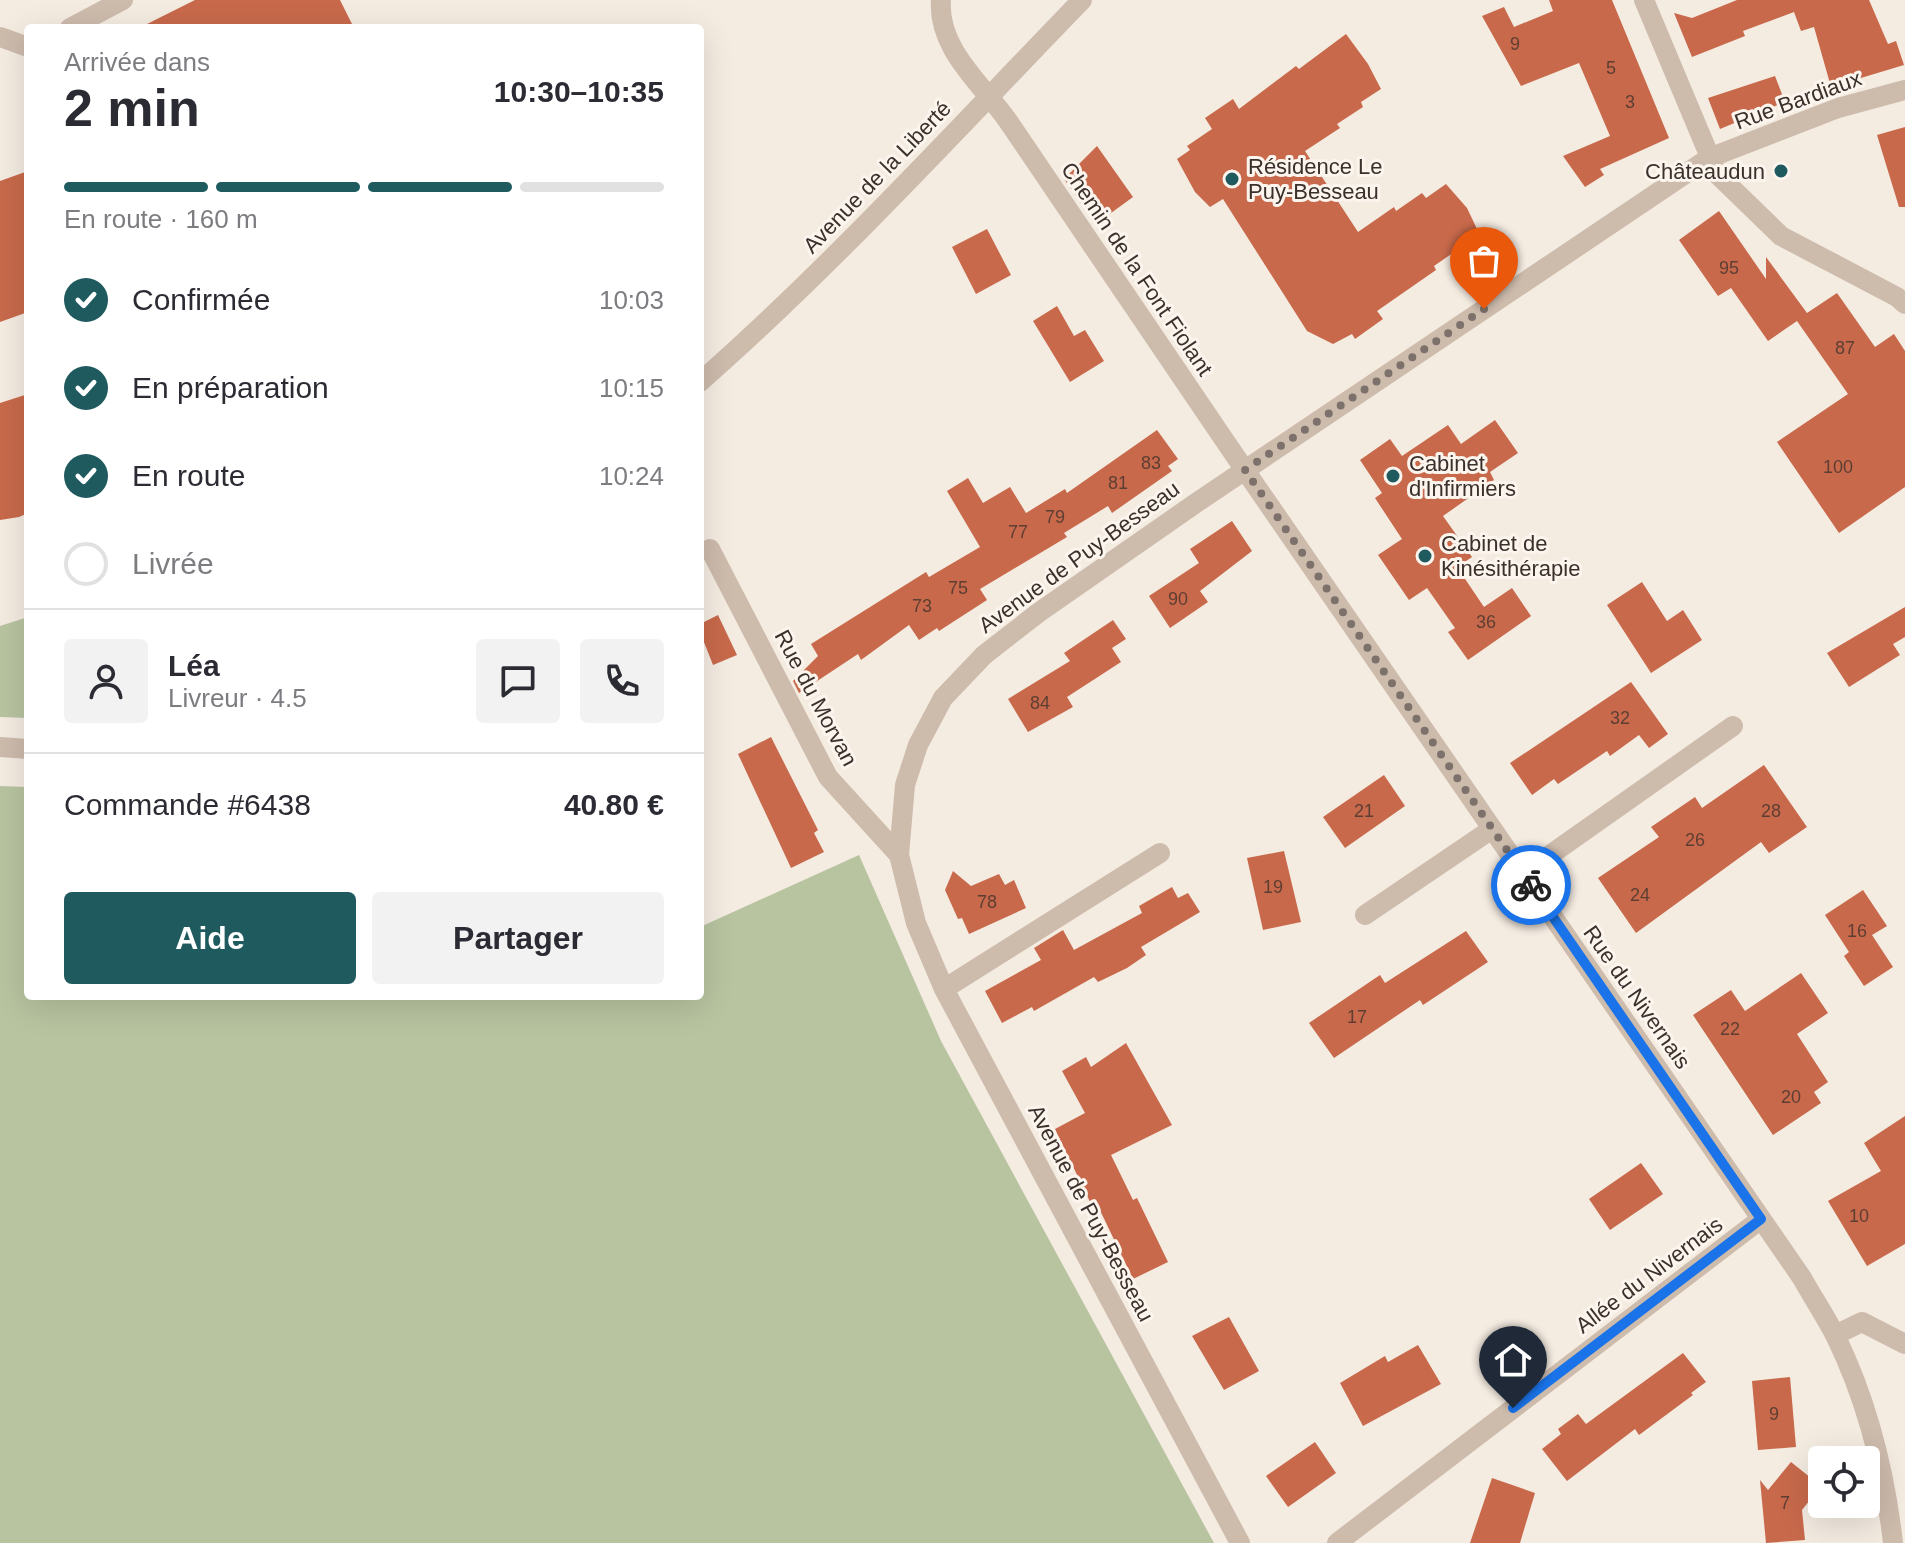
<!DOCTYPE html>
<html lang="fr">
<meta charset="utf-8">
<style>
:root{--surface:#fff;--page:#f2f2f3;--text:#2b2b33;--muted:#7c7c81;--line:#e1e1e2;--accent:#1f5a5e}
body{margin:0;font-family:Arial,sans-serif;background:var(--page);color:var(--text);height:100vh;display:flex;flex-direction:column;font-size:30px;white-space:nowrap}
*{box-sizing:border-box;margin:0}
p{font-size:26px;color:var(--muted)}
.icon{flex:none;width:44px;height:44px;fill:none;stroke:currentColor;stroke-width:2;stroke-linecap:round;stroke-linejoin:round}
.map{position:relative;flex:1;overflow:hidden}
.details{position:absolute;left:24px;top:24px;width:680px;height:976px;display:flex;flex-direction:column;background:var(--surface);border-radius:8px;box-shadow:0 8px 32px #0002}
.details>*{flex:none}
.controls{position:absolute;left:1808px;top:1446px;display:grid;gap:16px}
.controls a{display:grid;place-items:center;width:72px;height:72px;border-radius:8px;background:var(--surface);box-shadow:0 8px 32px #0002;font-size:40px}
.pin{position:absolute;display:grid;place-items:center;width:68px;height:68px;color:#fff;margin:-82px -34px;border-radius:50% 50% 50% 0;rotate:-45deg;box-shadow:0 0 8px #0007}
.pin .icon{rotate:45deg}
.courier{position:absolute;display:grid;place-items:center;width:80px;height:80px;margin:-40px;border:6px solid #1a73e8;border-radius:50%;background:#fff;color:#222;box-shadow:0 2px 10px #0007}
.head em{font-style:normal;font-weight:700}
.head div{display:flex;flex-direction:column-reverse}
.head{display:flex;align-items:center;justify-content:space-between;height:136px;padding:0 40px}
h1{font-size:52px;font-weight:700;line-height:60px}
.bar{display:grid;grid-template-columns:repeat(4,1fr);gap:12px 8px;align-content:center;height:96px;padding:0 40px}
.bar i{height:10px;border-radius:6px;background:var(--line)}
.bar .selected{background:var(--accent)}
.bar p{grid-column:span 4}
.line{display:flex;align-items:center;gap:20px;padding:0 40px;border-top:2px solid var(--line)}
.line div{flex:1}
.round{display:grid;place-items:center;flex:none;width:84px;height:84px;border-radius:8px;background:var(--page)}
ol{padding:0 40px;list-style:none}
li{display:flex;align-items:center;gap:24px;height:88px}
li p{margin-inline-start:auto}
li .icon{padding:8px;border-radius:50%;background:var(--accent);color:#fff;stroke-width:4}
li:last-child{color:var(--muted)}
li i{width:44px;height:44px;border:4px solid var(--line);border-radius:50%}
.action{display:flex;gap:16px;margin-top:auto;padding:16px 40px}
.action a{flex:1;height:92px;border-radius:8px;background:var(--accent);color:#fff;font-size:32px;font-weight:700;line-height:92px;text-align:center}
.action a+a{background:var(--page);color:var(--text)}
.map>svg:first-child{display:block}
.green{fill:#b8c4a0}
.building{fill:#c8694b}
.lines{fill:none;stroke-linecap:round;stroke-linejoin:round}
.minor{stroke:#cdbbac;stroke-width:20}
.done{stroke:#7c716b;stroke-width:8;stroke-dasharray:0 14.4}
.route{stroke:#1a73e8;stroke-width:10}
.poi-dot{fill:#1f5a5e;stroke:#fbf5ee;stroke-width:3}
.labels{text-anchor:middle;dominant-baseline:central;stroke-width:6;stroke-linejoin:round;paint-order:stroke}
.number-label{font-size:18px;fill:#5e3e33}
.street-label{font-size:22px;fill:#3b302b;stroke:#fbf5ee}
.poi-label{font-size:22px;fill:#3b302b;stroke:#fbf5ee;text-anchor:start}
</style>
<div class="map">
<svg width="1905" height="1543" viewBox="0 0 1905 1543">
<rect width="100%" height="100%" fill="#f4ebe1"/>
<path class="green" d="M28 617V718L0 717V626Z
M0 786 28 787V996H700V927L859 855 941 1041 1214 1543H0Z"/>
<path class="building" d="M195 0H340L354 28H139Z
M1549 0H1612L1669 138 1600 169 1604 175 1585 187 1563 156 1610 136 1579 63 1521 86 1482 16 1504 7 1514 27 1553 11Z
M1737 0H1869L1888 44 1896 41 1904 65 1831 87 1814 27 1801 31 1794 12 1743 31 1745 36 1692 57 1674 13 1692 18Z
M1346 34 1368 64 1381 89 1361 102 1363 107 1337 124 1340 128 1305 151 1358 232 1394 207 1396 211 1422 193 1426 198 1446 184 1467 208 1477 229 1457 244 1460 248 1434 266 1436 270 1377 311 1383 319 1355 339 1352 334 1333 344 1307 331 1223 199 1210 207 1195 192 1177 159 1190 150 1187 146 1212 129 1205 118 1233 99 1239 109 1296 66 1299 69Z
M1775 76 1785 102 1720 129 1708 98Z
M1905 127V207H1899L1877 135Z
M1097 146 1133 197 1096 224 1064 179Z
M28 171V312L0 322V181Z
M1719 211 1766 279V257L1807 313 1837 293 1875 347 1894 334 1905 351V487L1839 533 1777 442 1848 394 1797 321 1768 341 1731 288 1718 296 1679 240Z
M987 229 1011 275 976 294 952 247Z
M1057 306 1074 336 1085 330 1104 361 1070 382 1033 321Z
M28 394V513L19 517 0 520V403Z
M1495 420 1518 453 1490 472 1494 480 1443 516 1472 557 1457 567 1484 607 1512 588 1531 616 1468 660 1448 632 1455 628 1427 588 1409 600 1378 555 1402 539 1375 498 1382 493 1360 460 1390 439 1402 456 1448 425 1461 444Z
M1157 430 1178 459 1168 466 1172 471 1112 513 1108 506 1064 533 1067 537 980 589 987 600 939 631 937 628 919 640 909 625 861 660 858 654 799 693 793 681 818 656 811 644 926 572 929 577 980 547 947 491 968 478 983 503 1010 487 1026 513 1065 489 1067 493Z
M1232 521 1252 551 1200 591 1208 602 1170 628 1149 596 1199 563 1190 549Z
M1642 582 1667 621 1683 610 1702 640 1651 673 1607 605Z
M1905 607V637L1893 644 1900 655 1849 687 1827 653Z
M718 615 737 655 713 665 700 632V624Z
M1113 620 1126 639 1112 648 1121 662 1067 697 1073 707 1028 732 1008 699 1070 661 1064 653Z
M1631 682 1668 734 1649 748 1639 735 1610 756 1607 751 1558 784 1554 779 1532 795 1510 763Z
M771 737 818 830 814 833 824 852 791 868 738 754Z
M1764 765 1807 827 1769 853 1761 842 1636 933 1598 878 1659 837 1651 827 1695 797 1702 808Z
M1384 775 1405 806 1345 848 1323 817Z
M1284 851 1301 922 1263 930 1247 858Z
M953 871 971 886 999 874 1005 885 1014 880 1026 908 969 934 962 918 958 919 945 890Z
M1172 887 1178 898 1188 893 1200 912 1141 947 1146 955 1127 968 1098 982 1094 977 1034 1011 1032 1007 1002 1023 985 991 1041 960 1034 948 1063 930 1074 950 1142 913 1139 906Z
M1863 890 1887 926 1872 935 1893 967 1864 986 1844 956 1849 952 1825 915Z
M1466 931 1488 962 1423 1005 1420 1000 1334 1058 1309 1023 1380 975 1385 983Z
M1801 973 1828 1013 1797 1034 1828 1082 1814 1092 1821 1103 1773 1135 1693 1015 1731 990 1745 1011Z
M1126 1043 1172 1125 1111 1155 1133 1200 1137 1198 1168 1262 1133 1279 1096 1202 1091 1204 1055 1129 1085 1113 1062 1071 1086 1057 1091 1067Z
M1905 1116V1244L1867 1266 1828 1201 1881 1171 1864 1143Z
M1641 1163 1663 1194 1610 1230 1589 1199Z
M1229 1317 1259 1371 1224 1390 1192 1336Z
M1418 1345 1441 1384 1363 1426 1340 1383 1385 1356 1388 1362Z
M1683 1353 1706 1382 1691 1393 1693 1395 1639 1435 1635 1429 1567 1481 1542 1449 1561 1434 1558 1429 1578 1414 1586 1424Z
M1790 1377 1796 1447 1758 1450 1752 1381Z
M1315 1442 1336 1473 1288 1507 1266 1476Z
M1791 1462 1821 1486 1802 1510 1805 1540 1766 1543 1760 1480 1768 1490Z
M1492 1478 1535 1493 1520 1543H1470Z"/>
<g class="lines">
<path class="minor" d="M941 0C937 49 983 85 1008 121L1227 444 1802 1278C1813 1298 1826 1317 1836 1337 1867 1401 1885 1472 1893 1543
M1644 0 1717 174 1781 236 1897 297 1905 304
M70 28 123 0
M0 37 28 47
M700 382C835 263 957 129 1082 0
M710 549 828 777 899 855
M0 747 28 749
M1523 874 1733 726
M1365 915 1492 829
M944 989 1160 853
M1835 1335 1862 1322 1905 1344
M1240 1543 944 989 916 923 899 855 905 785 918 745 943 698 984 655 1038 613 1196 503 1709 158 1838 108 1905 90
M1337 1543 1761 1219"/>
</g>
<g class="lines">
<path class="done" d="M1484 309 1245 470 1531 885"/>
<path class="route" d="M1513 1408 1761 1219 1531 885"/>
</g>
<g class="poi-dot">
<circle cx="1781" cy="171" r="8"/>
<circle cx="1232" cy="179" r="8"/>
<circle cx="1393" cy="476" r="8"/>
<circle cx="1425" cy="556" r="8"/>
</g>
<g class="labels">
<g class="number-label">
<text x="1515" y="44">9</text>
<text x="1611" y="68">5</text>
<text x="1630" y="102">3</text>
<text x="1729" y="268">95</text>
<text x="1845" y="348">87</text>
<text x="1151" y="463">83</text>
<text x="1838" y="467">100</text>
<text x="1118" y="483">81</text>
<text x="1055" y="517">79</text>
<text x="1018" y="532">77</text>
<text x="958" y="588">75</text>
<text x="1178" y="599">90</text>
<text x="922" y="606">73</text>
<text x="1486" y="622">36</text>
<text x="1040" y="703">84</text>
<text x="1620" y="718">32</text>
<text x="1364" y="811">21</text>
<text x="1771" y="811">28</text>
<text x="1695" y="840">26</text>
<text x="1273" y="887">19</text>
<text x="1640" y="895">24</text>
<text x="987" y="902">78</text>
<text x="1857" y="931">16</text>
<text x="1357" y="1017">17</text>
<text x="1730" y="1029">22</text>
<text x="1791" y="1097">20</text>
<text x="1859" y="1216">10</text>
<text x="1774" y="1414">9</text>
<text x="1785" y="1503">7</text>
</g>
<g class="street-label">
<text transform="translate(1798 100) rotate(-20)">Rue Bardiaux</text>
<text transform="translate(877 177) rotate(-46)">Avenue de la Liberté</text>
<text transform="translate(1137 269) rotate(56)">Chemin de la Font Fiolant</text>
<text transform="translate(1079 557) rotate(-36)">Avenue de Puy-Besseau</text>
<text transform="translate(816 698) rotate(62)">Rue du Morvan</text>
<text transform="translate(1637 997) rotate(55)">Rue du Nivernais</text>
<text transform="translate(1091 1213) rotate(62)">Avenue de Puy-Besseau</text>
<text transform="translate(1649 1275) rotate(-37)">Allée du Nivernais</text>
</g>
<g class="poi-label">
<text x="1248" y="166">Résidence Le<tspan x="1248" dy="25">Puy-Besseau</tspan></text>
<text x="1765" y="171" text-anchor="end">Châteaudun</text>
<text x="1409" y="463">Cabinet<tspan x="1409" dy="25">d'Infirmiers</tspan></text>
<text x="1441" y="543">Cabinet de<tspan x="1441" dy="25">Kinésithérapie</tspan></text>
</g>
</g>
</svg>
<div class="controls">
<a><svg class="icon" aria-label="locate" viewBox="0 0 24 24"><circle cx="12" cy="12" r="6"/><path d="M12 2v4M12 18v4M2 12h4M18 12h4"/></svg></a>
</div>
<div class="pin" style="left:1484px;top:309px;background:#ea580c"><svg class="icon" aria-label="bag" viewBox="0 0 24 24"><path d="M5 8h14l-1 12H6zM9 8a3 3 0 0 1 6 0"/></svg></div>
<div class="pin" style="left:1513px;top:1408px;background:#1f2937"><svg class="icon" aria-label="home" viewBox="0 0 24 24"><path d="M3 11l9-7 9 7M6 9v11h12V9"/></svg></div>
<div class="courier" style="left:1531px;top:885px"><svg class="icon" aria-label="bike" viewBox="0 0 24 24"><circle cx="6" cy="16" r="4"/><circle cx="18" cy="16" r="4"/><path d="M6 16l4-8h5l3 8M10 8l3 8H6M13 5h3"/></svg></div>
<section class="details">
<div class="head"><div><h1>2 min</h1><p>Arrivée dans</p></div><em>10:30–10:35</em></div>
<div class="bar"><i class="selected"></i><i class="selected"></i><i class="selected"></i><i></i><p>En route · 160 m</p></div>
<ol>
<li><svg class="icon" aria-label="check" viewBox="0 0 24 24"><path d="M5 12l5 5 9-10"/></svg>Confirmée<p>10:03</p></li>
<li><svg class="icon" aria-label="check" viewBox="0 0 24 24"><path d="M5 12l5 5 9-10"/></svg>En préparation<p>10:15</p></li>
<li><svg class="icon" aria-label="check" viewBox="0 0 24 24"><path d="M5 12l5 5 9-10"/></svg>En route<p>10:24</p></li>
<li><i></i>Livrée</li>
</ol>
<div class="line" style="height:144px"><a class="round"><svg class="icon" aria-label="person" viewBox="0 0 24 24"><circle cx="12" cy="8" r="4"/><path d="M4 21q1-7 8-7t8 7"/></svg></a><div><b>Léa</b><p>Livreur · 4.5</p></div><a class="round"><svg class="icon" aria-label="chat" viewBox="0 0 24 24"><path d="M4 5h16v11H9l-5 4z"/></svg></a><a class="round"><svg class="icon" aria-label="phone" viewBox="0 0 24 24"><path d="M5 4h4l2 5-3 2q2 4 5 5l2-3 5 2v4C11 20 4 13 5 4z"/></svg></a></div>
<div class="line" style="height:104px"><div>Commande #6438</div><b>40.80 €</b></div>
<div class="action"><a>Aide</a><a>Partager</a></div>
</section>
</div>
